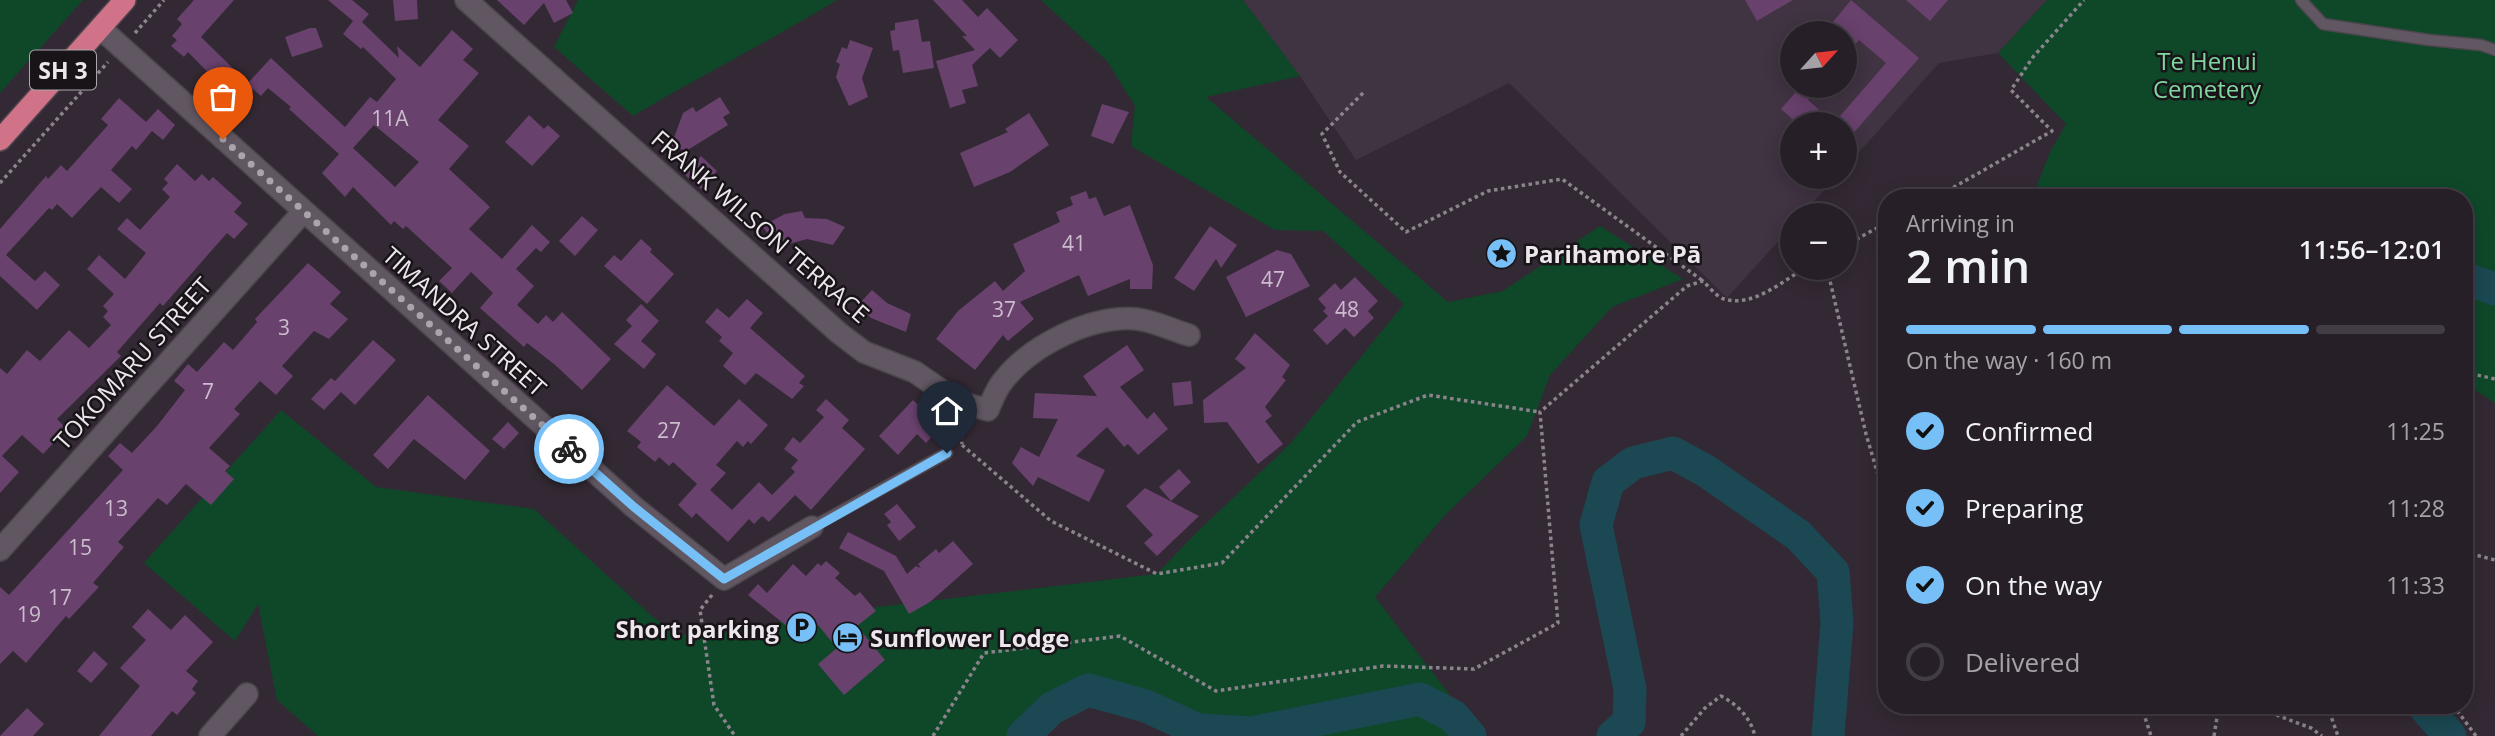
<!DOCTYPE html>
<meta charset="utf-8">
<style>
:root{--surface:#261f27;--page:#322c33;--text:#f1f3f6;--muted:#a4a2a7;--line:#423d44;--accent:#76c0f7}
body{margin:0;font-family:"Open Sans",sans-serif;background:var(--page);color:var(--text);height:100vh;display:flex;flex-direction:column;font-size:26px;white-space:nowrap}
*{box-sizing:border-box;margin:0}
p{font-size:23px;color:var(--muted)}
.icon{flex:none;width:38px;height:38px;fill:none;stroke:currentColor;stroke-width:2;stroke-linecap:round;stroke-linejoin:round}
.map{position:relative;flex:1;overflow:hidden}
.details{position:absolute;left:1878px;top:189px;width:595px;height:525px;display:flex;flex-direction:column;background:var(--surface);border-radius:28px;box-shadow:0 4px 18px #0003,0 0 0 2px var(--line)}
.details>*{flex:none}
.needle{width:46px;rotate:63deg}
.tools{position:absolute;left:1780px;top:21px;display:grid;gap:14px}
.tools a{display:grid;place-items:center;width:77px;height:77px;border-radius:50%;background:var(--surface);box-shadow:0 4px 18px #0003,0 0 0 2px var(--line);font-size:35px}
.pin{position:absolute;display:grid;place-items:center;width:60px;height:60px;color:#fff;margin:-72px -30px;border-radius:50% 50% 50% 0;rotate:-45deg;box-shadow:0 0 7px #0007}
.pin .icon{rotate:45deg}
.courier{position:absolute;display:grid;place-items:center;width:70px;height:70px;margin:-35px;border:5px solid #76c0f7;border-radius:50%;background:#fff;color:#222;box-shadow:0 2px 9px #0007}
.summary em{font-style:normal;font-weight:600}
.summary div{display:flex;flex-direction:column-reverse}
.summary{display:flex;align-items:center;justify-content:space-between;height:119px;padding:0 28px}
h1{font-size:46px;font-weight:600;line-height:52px}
.bar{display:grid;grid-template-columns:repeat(4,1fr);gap:10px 7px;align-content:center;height:84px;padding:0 28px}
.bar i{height:9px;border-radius:5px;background:var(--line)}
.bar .selected{background:var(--accent)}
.bar p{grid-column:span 4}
ol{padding:0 28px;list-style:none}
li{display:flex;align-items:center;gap:21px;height:77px}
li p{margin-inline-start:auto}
li .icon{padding:7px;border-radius:50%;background:var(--accent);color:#111;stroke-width:4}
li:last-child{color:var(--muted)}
li i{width:38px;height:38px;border:4px solid var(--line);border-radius:50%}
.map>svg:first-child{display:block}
.built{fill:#403342;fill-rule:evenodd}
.green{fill:#0e4829}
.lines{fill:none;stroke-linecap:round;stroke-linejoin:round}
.river{stroke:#1b4852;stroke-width:33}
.building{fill:#68416d;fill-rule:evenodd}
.service-casing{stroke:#4c454d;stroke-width:13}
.minor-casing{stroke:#4c454d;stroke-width:24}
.trunk-casing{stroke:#4c454d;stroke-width:24}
.path{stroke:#8c848d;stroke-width:3.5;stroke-dasharray:3.5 3.5;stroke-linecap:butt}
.service{stroke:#615762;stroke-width:10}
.minor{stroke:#615762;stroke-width:21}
.trunk{stroke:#d07388;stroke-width:21}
.done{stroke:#aba4ac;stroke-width:7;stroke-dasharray:0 12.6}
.route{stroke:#76c0f7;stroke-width:9}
.labels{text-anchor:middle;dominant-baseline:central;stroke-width:5;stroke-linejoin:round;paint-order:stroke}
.number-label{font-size:21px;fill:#cbbdcd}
.shield{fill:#181418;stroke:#aca7ad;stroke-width:2}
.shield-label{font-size:23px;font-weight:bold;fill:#ece6ed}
.park-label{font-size:24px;fill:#80d7a0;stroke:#181418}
.street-label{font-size:24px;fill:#ece6ed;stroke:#181418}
.poi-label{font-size:24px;font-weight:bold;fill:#ece6ed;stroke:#181418;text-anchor:start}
</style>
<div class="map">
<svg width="2495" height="736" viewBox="0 0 2495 736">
<rect width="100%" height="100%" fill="#332934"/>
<path class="built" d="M1243 0H2047L1998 53 1939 63 1845 168 1844 124H1792V177H1836L1802 215H1792V226L1727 298 1509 83 1356 160 1300 76ZM1792 33H1844V86H1792Z"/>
<path class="green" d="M0 0H83L0 93Z
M578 0H837C770 41 700 76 633 116L554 47Z
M1041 0H1243L1300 76 1206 97 1448 302 1503 291 1600 226 1683 279 1612 307 1550 375 1527 436 1446 514 1375 597 1481 736H1173L1121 707 1088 705 1039 736H318L277 700 258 604 235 641 144 563 281 410 376 487 534 509 653 617 677 634 706 637 818 614 1157 574 1194 535 1291 443 1404 304 1323 231 1275 230 1131 146 1135 106 1107 61Z
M2047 0H2495V403L2464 383V198H2032L2050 152 2066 124 1998 53Z"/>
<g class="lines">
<path class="river" d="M2464 278 2495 289
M2423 705 2450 736
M1023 736 1052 708 1088 690 1146 706 1198 730 1252 733 1420 699 1453 716 1470 736
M1613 736 1629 722 1630 689 1596 525 1608 482 1633 463 1673 453 1706 471 1798 535 1833 572 1837 623 1828 736"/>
</g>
<path class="building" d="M194 0H234L201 37 248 83 271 58 345 127 370 97 377 102 396 79 363 47 361 49 343 34 353 21 328 0H352L369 14 362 22 399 58 397 46 420 67 452 30 473 49 463 60 479 73 438 120 469 146 449 169 490 207 469 229 502 259 532 225 550 242 541 252 536 248 516 269 534 286 517 305 538 324 546 315 553 322 562 312 611 359 582 390 554 364 527 343 524 347 480 308 493 293 471 272 452 293 439 281 452 268 406 226 403 229 394 221 391 225 353 187 345 197 322 173 339 154 289 109 291 107 268 88 261 96 253 89 239 104 188 52 184 57 171 46 177 40 172 36 182 24 177 19ZM374 125 419 162 395 187 353 148Z
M393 0H417L418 19 395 21Z
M497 0H566L573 13 554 23 544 3 524 25Z
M933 0H962L978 17 987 8 1018 40 1000 58 990 48 972 65 978 86 962 90 966 103 950 108 936 61 975 50 962 36H967Z
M1745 0H1793L1757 21Z
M1851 0 1919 58 1844 144V124H1798L1781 109 1801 86H1820L1808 100 1834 123 1886 63 1859 40 1844 57V33L1832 23Z
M1906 0H1948L1930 21Z
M918 19 922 42 930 41 934 68 903 73 899 50 893 51 890 31 895 30V23Z
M310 28H316L323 47 292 57 285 37Z
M850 40 873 48 862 78 868 97 849 106 836 77 840 64 836 62 842 47 847 49Z
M720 97 730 113 723 117 728 125 686 151 671 146 683 113 693 107 696 112Z
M119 98 146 122 158 109 175 125 163 140 152 131 136 150 132 146 111 170 132 189 119 203 101 187 72 218 57 204 52 210 49 208 6 255 35 281 45 271 60 285 37 310 0 276V229L46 176 48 179 61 165 67 171 108 125 101 119Z
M1102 104 1129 112 1113 144 1091 136Z
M1029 113 1049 145 1010 172 974 187 960 153 1008 132 1005 129Z
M529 115 544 129 548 125 560 136 532 166 505 142Z
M701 156 717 171 701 189 684 174Z
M177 164 195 181 202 174 209 181 213 177 242 203 234 212 248 224 234 239 227 233 163 306 160 303 117 352 121 356 57 419 67 429 43 454 22 435 2 456 19 472 0 493V368L7 374 27 350 40 361 69 330 89 348 111 325 103 317 108 311 103 306 114 294 87 269 99 255 125 279 146 253 117 229 127 218 140 230 170 197 162 189 168 183 164 179Z
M1086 191 1089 199 1096 197 1104 216 1130 205 1153 265 1152 289H1130V279L1088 296 1079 275 1020 302 1034 319 1008 341 1003 335 975 370 936 339 958 311 995 281 1003 291 1025 271 1013 244 1060 222 1056 212 1073 205 1070 197Z
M802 211 805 218 827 219 845 227 833 245 807 239 778 247 762 226 785 214Z
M582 216 598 230 575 256 559 241Z
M1210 226 1237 245 1221 268 1216 259 1194 291 1174 278Z
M641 239 652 249 650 252 674 274 647 304 604 266 614 255 621 261Z
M1277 250 1291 254 1310 286 1246 317 1226 277Z
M308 263 341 292 330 304 348 319 329 339 314 331 282 366 293 376 276 395 260 381 234 409 240 414 209 448 230 466 225 471 234 479 211 505 186 484 167 505 158 498 118 542 124 547 93 583 99 587 69 619 66 616 26 663 13 651 0 664V587L9 595 123 470 108 456 120 443 132 453 157 426 185 390 174 381 188 364 197 372 224 342 233 350 257 322 255 319Z
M1355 277 1378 301 1368 311 1374 318 1354 337 1345 328 1327 345 1313 330 1328 316 1323 311 1326 308 1318 299 1335 283 1341 290Z
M872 290 887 303 911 314 906 332 871 318 858 305Z
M747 299 763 313 750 328 805 376 799 383 804 386 792 399 756 373 745 385 723 366 733 353 719 341 722 337 705 322 717 308 729 318Z
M641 304 659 321 641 341 656 354 644 369 614 344 632 326 626 320Z
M1255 333 1290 365 1282 377 1286 380 1265 407 1272 416 1265 421 1283 444 1258 464 1227 422 1204 423 1203 400 1246 368 1235 359Z
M373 340 396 360 355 405 341 392 324 410 311 399 331 378 335 381Z
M1127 345 1144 370 1120 387 1147 419 1154 412 1168 429 1138 455 1128 444 1124 447 1107 427 1076 456 1105 470 1089 502 1038 477 1033 486 1012 463 1021 447 1039 457 1058 419 1033 418 1035 393 1097 396 1083 376Z
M1191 381 1193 404 1174 406 1172 383Z
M667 385 714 426 739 399 768 425 751 444 748 441 743 447 737 441 716 465 726 473 710 490 732 510 759 482 772 495 795 472 791 468 798 460 784 449 793 437 800 443 824 417 816 410 826 399 849 420 842 428 865 449 811 510 795 495 769 522 762 516 754 524 749 519 728 542 696 513 692 518 678 505 697 484 673 462 669 466 659 457 655 462 637 447 641 442 627 431Z
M428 395 490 451 465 480 414 439 388 469 373 455Z
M913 400 941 426 926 443 917 434 898 455 879 436Z
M508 422 519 433 504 449 492 439Z
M1179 469 1191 482 1171 501 1159 487Z
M1145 488 1199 516 1157 556 1144 543 1153 535 1126 506Z
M897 504 916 527 899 541 887 525 891 522 884 514Z
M848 532 896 556 907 574 916 566 921 568 918 564 936 549 939 553 953 541 973 564 930 602 909 614 884 571 839 548Z
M826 561 840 573 835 578 855 596 860 592 876 611 857 626 885 660 844 695 818 664 837 648 808 613 797 626 792 622 788 627 748 595 758 584 767 593 793 564 806 576 818 563 821 566Z
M148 609 171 630 185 615 213 642 186 671 198 681 192 689 196 693 177 715 172 711 151 736H99L140 686 120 668 146 640 132 627Z
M94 651 108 664 91 683 77 671Z
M27 708 44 724 33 736H0Z"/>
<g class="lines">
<defs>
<path id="service" d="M2301 0 2323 24 2429 40 2481 45 2495 50
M812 527 947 453"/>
<path id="minor" d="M466 0 839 333 864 352 915 372 957 401 988 410C992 401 996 389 1003 381 1031 345 1091 315 1137 319 1154 321 1172 330 1189 335
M100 28 634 507 724 579 812 527
M0 550 303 212
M210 736 247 694"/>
<path id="trunk" d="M0 140 125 0"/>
</defs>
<use href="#service" class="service-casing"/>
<use href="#minor" class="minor-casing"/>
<use href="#trunk" class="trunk-casing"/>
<path class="path" d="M135 33 164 0
M1363 93 1322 134 1340 172 1406 232 1488 191 1562 179 1703 281
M0 183 108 62
M1935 198 2052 131 2011 90 2033 57 2084 0
M1844 246 1886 223
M1827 268 1866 434 1886 502
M2464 372 2495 379
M959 421 962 444
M962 445 1051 521 1157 574 1222 563 1357 422 1428 395 1540 412
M2464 552 2495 560
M712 595 700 610 714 705 735 736
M2141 705 2151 736
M2250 705 2311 728 2322 736
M2327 705 2338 736
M2453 705 2476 736
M933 736 984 653 1120 636 1216 691 1383 666 1474 669 1558 623 1540 412 1687 286 1703 281C1709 287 1717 297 1724 299 1752 308 1783 281 1805 268
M1681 736 1705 708 1721 696C1738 705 1750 717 1755 736
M2214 736 2219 705"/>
<use href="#service" class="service"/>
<use href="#minor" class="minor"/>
<use href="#trunk" class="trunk"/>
</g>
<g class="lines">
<path class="done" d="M223 139 569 449"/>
<path class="route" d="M569 449 634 507 724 579 947 453"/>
</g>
<defs>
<symbol id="sight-disc" viewBox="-11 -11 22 22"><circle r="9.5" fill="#76c0f7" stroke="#181418"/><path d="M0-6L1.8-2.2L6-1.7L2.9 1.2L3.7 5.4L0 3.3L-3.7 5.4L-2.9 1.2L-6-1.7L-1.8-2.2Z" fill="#111"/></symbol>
<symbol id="parking-disc" viewBox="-11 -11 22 22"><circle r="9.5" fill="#76c0f7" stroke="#181418"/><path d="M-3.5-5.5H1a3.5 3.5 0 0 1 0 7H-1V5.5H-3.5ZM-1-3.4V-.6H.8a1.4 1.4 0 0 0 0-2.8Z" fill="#111"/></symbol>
<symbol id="hotel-disc" viewBox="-11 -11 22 22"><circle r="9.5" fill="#76c0f7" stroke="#181418"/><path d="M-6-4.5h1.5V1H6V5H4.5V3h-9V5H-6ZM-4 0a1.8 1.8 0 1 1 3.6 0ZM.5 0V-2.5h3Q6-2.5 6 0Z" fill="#111"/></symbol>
</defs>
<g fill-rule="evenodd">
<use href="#sight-disc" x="1484" y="236" width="35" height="35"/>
<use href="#parking-disc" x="784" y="610" width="35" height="35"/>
<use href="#hotel-disc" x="830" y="620" width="35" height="35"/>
</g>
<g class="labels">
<g class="number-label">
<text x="390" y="118">11A</text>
<text x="1074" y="243">41</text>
<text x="1273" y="279">47</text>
<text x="1004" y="309">37</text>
<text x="1347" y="309">48</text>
<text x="284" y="327">3</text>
<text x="208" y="391">7</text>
<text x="669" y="430">27</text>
<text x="116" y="508">13</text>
<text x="80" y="547">15</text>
<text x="60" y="597">17</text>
<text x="29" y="614">19</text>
</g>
<rect class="shield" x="30" y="50.5" width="66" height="39" rx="5"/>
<g class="shield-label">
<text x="63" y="70">SH 3</text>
</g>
<g class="park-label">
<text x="2207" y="60">Te Henui<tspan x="2207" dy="28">Cemetery</tspan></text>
</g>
<g class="street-label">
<text transform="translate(761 226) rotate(41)">FRANK WILSON TERRACE</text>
<text transform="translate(465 321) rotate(42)">TIMANDRA STREET</text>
<text transform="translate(132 363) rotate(-48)">TOKOMARU STREET</text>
</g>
<g class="poi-label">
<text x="1524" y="253">Parihamore Pā</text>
<text x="779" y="628" text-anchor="end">Short parking</text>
<text x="870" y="637">Sunflower Lodge</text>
</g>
</g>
</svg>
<div class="tools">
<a><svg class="needle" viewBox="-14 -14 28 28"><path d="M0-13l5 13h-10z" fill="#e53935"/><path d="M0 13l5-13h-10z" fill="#a4a2a7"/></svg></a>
<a>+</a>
<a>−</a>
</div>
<div class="pin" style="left:223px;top:139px;background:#ea580c"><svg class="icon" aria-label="bag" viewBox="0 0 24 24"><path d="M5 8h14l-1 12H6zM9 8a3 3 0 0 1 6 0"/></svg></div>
<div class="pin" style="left:947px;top:453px;background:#1f2937"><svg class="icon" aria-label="home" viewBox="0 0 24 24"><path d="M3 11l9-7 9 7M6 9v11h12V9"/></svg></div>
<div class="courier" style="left:569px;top:449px"><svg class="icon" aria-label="bike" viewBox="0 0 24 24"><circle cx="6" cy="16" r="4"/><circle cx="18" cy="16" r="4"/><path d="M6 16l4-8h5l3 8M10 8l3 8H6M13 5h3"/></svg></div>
<section class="details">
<div class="summary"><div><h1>2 min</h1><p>Arriving in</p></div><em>11:56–12:01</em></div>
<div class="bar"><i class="selected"></i><i class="selected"></i><i class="selected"></i><i></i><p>On the way · 160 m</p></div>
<ol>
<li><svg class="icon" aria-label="check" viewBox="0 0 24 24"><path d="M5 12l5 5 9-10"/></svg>Confirmed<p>11:25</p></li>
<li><svg class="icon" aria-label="check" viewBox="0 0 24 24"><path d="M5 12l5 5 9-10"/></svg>Preparing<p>11:28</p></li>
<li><svg class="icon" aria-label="check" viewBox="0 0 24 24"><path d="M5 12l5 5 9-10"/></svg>On the way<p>11:33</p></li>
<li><i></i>Delivered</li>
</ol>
</section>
</div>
